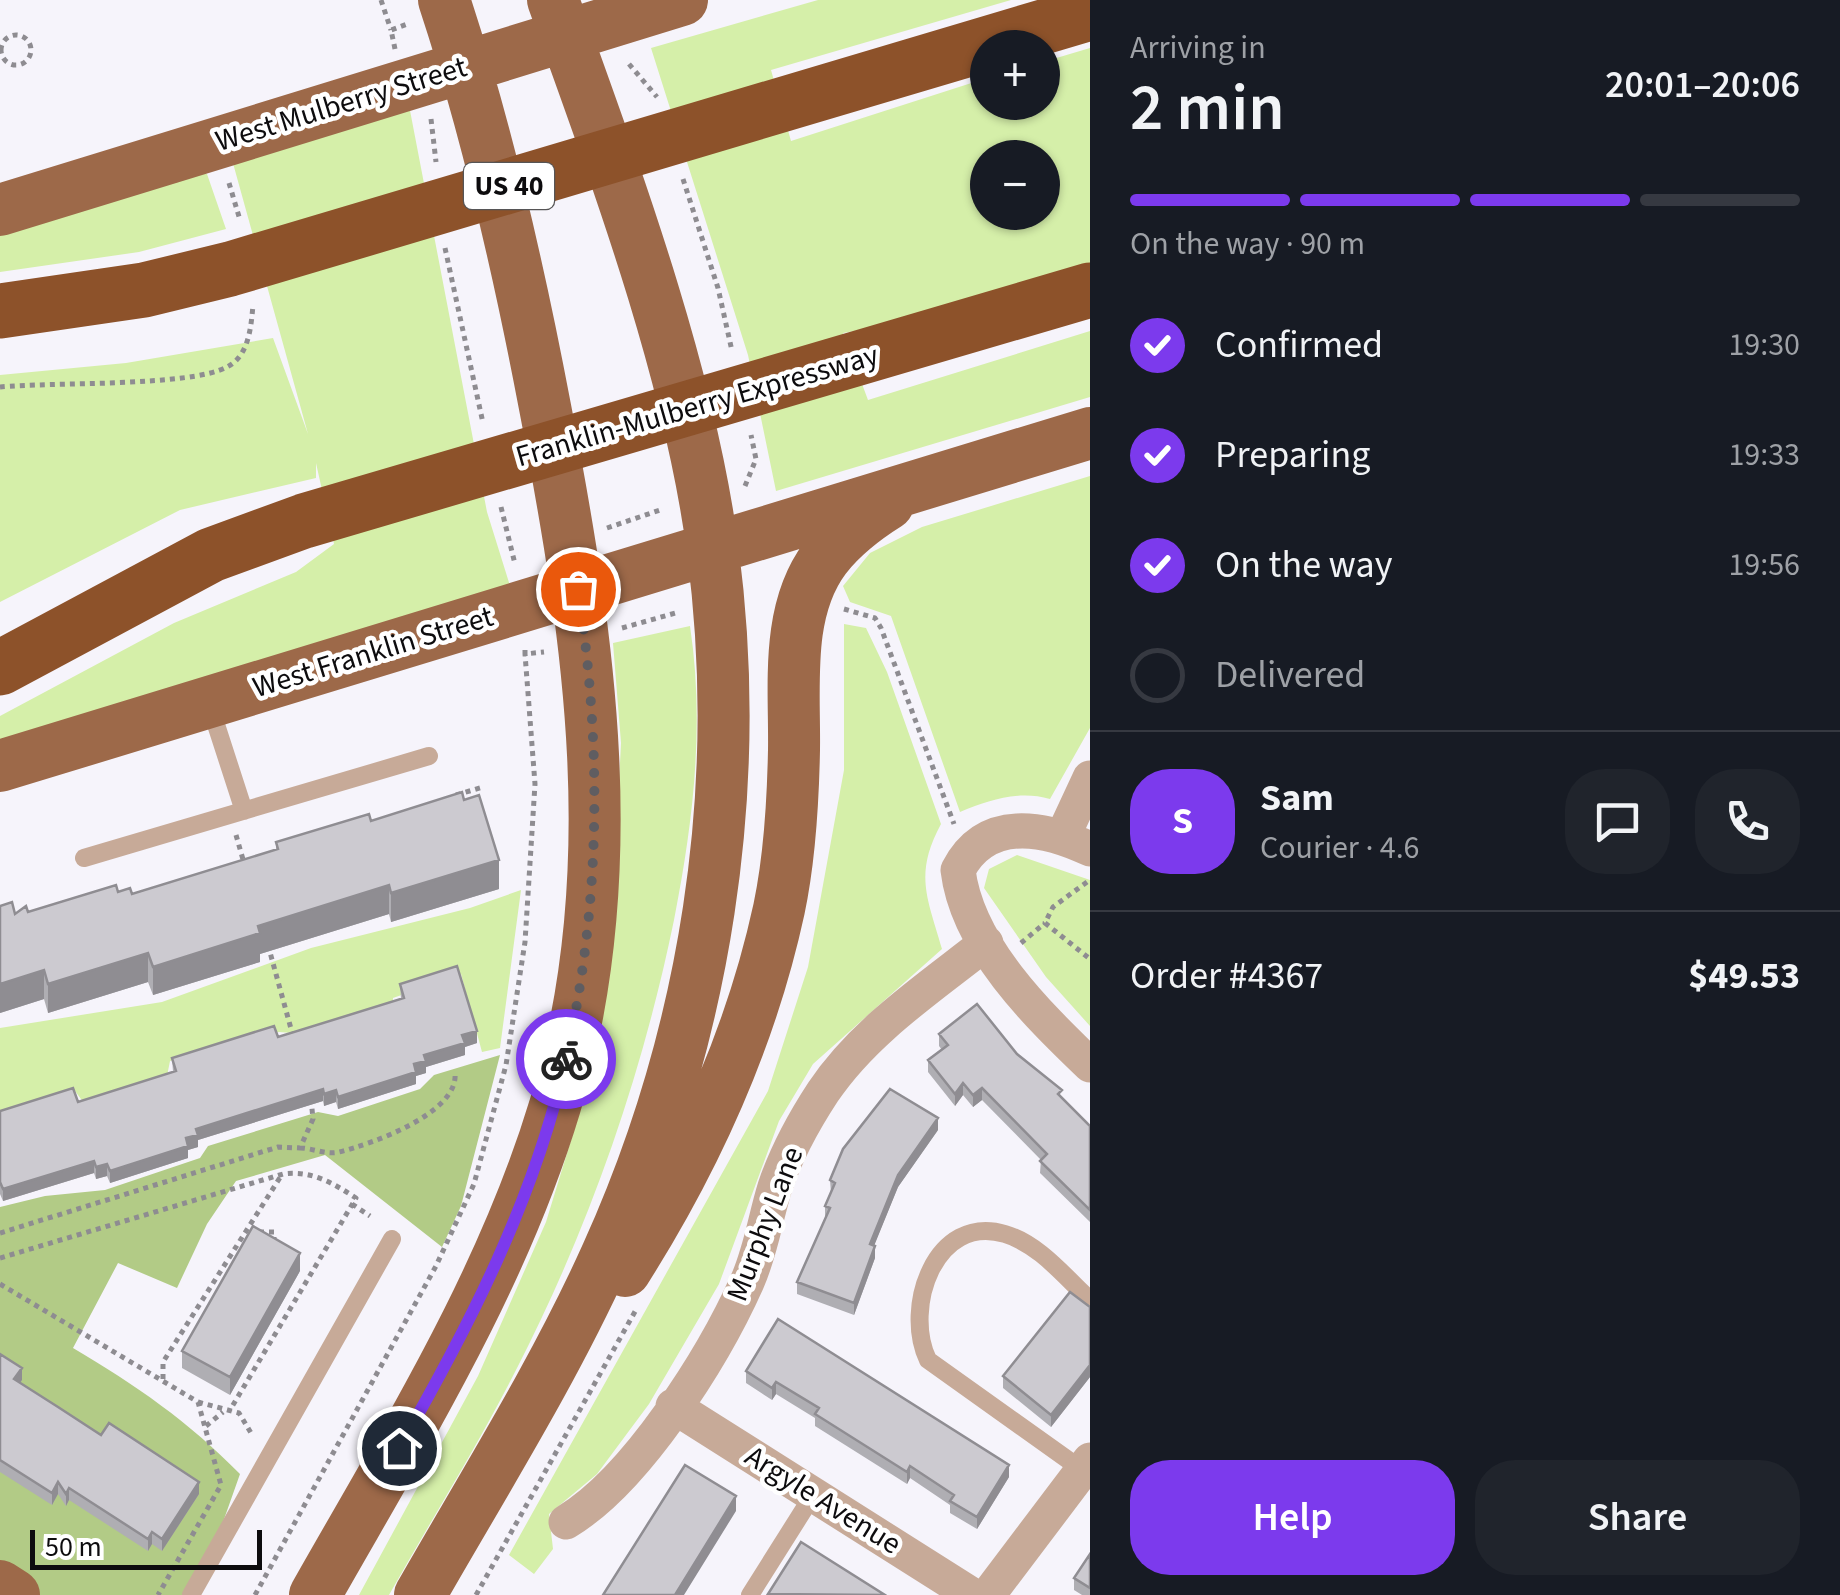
<!DOCTYPE html>
<meta charset="utf-8">
<style>
:root{--surface:#171b24;--page:#20242c;--text:#f1f3f6;--muted:#9ea1a6;--line:#363941;--accent:#7c3aed}
body{margin:0;font-family:"Source Sans 3",sans-serif;background:var(--page);color:var(--text);height:100vh;display:flex;flex-direction:column;font-size:38px;white-space:nowrap}
*{box-sizing:border-box;margin:0}
p{font-size:32px;color:var(--muted)}
.icon{flex:none;width:55px;height:55px;fill:none;stroke:currentColor;stroke-width:2;stroke-linecap:round;stroke-linejoin:round}
.map{position:relative;flex:1;overflow:hidden}
.panel{display:flex;flex-direction:column;background:var(--surface);width:750px}
.panel>*{flex:none}
.controls{position:absolute;left:970px;top:30px;display:grid;gap:20px}
.controls a{display:grid;place-items:center;width:90px;height:90px;border-radius:50%;background:var(--surface);box-shadow:0 2px 8px #0004;font-size:50px}
.scale{position:absolute;left:30px;bottom:25px;width:232px;box-sizing:border-box;padding-left:10px;border:5px solid #0d0c0e;border-top:0;font-size:28px;line-height:35px;white-space:nowrap;color:#0d0c0e;-webkit-text-stroke:8px #fff;paint-order:stroke}
.pin{position:absolute;display:grid;place-items:center;width:85px;height:85px;color:#fff;margin:-42px;border:5px solid #fff;border-radius:50%;box-shadow:0 2px 10px #0007}
.courier{position:absolute;display:grid;place-items:center;width:100px;height:100px;margin:-50px;border:8px solid #7c3aed;border-radius:50%;background:#fff;color:#222;box-shadow:0 2px 12px #0007}
.headline em{font-style:normal;font-weight:600}
.headline div{display:flex;flex-direction:column-reverse}
.headline{display:flex;align-items:center;justify-content:space-between;height:170px;padding:0 40px}
h1{font-size:65px;font-weight:600;line-height:75px}
.bar{display:grid;grid-template-columns:repeat(4,1fr);gap:15px 10px;align-content:center;height:120px;padding:0 40px}
.bar i{height:12px;border-radius:8px;background:var(--line)}
.bar .current{background:var(--accent)}
.bar p{grid-column:span 4}
.line{display:flex;align-items:center;gap:25px;padding:0 40px;border-top:2px solid var(--line)}
.line div{flex:1}
.round{display:grid;place-items:center;flex:none;width:105px;height:105px;border-radius:40px;background:var(--page)}
ol{padding:0 40px;list-style:none}
li{display:flex;align-items:center;gap:30px;height:110px}
li p{margin-inline-start:auto}
li .icon{padding:10px;border-radius:50%;background:var(--accent);color:#fff;stroke-width:4}
li:last-child{color:var(--muted)}
li i{width:55px;height:55px;border:5px solid var(--line);border-radius:50%}
.button{display:flex;gap:20px;margin-top:auto;padding:20px 40px}
.button a{flex:1;height:115px;border-radius:40px;background:var(--accent);color:#fff;font-size:40px;font-weight:600;line-height:115px;text-align:center}
.button a+a{background:var(--page);color:var(--text)}
main{display:flex;flex:1;min-height:0}
.map>svg:first-child{display:block}
.green{fill:#d5efa9;fill-rule:evenodd}
.forest{fill:#b2cb86}
.lines{fill:none;stroke-linecap:round;stroke-linejoin:round}
.path{stroke:#8e8c91;stroke-width:5;stroke-dasharray:5 5;stroke-linecap:butt}
.lane{stroke:#c7aa98;stroke-width:18}
.street{stroke:#c7aa98;stroke-width:35}
.primary{stroke:#9d6949;stroke-width:52}
.highway{stroke:#8d522a;stroke-width:55}
.wall{fill:#afaeb3}
.shaded-wall{fill:#8f8d92}
.building{fill:#cccad0;stroke:#8f8d92;stroke-width:2.5}
.done{stroke:#5f5d61;stroke-width:10;stroke-dasharray:0 18}
.route{stroke:#7c3aed;stroke-width:12}
.labels{text-anchor:middle;dominant-baseline:central;stroke-width:9;stroke-linejoin:round;paint-order:stroke}
.shield{fill:#fff;stroke:#565556;stroke-width:2.5}
.shield-label{font-size:28px;font-weight:bold;fill:#0d0c0e}
.street-label{font-size:30px;fill:#0d0c0e;stroke:#fff}
</style>
<main>
<div class="map">
<svg width="1090" height="1595" viewBox="0 0 1090 1595">
<rect width="100%" height="100%" fill="#f6f4fb"/>
<path class="green" d="M818 0H1011L771 70 791 141 987 78 988 102H1042L1043 62 1090 48V265L912 321 843 333 868 400 1090 331V397L776 491 748 355 651 48ZM988 158H1042V212H988Z
M408 100 487 512 511 589 0 745V716L174 623 296 572 334 544 316 463V478L180 510 0 602V375L126 363 273 338 308 434 231 156Z
M193 169 207 174 226 229 139 252 0 272V231Z
M1090 476V728L1050 799C1019 790 989 800 960 812L891 616 850 602 843 586 870 553 922 527Z
M844 624 866 628 887 672 941 824C914 874 927 897 942 949L813 1064 779 1121 719 1284 649 1404 597 1474 549 1514 553 1549 534 1574 509 1555 768 1091 808 967 844 770Z
M690 626C705 725 693 823 674 920 642 1076 589 1228 516 1370 477 1447 431 1520 389 1595H359L478 1376 546 1222 579 1114 615 862 621 743 613 643Z
M1017 855 1090 880V1026L1046 977 984 888 989 869Z
M521 890 500 1048 482 1052 461 974 393 998V1006L305 1034 279 1032 170 1061 167 1076 84 1103 75 1091 0 1116V1028L162 1002 311 948 470 908Z"/>
<path class="forest" d="M500 1055 461 1206 442 1247 325 1155 236 1181 207 1224 177 1288 118 1263 73 1348C136 1385 189 1422 240 1474L217 1539 185 1595H26L0 1577V1207L45 1196 105 1190 200 1158 208 1146 318 1112 338 1116 420 1089 434 1075Z"/>
<g class="lines">
<path class="path" d="M381 0 391 30
M1 50a15 15 0 1 1 30 0a15 15 0 1 1-30 0Z
M395 49 391 30 410 23
M629 64 657 97
M431 119 436 162
M683 179 718 288 732 351
M229 183 240 220
M445 248 483 423
M0 387C50 382 190 387 227 367 249 356 251 327 253 305
M745 486 756 459 751 435
M501 507 515 564
M607 528 663 509
M844 609 875 618 881 628 954 824
M622 628 679 612
M525 650V654L544 652
M456 795 483 787
M236 835 244 863
M1087 882 1053 907 1045 923 1090 959
M1021 943 1045 923
M268 945 293 1036
M300 1148C312 1148 326 1155 339 1152 372 1144 459 1113 455 1073
M352 1204 370 1216
M259 1232H274V1245
M0 1233 278 1147 300 1148 313 1119 311 1099
M0 1258 283 1174C311 1170 333 1183 356 1198L230 1410
M0 1284 198 1402 221 1485 158 1595
M163 1379V1362L281 1176
M198 1402 239 1413 251 1433
M206 1426 223 1412
M255 1595 436 1266 474 1184 506 1065 525 942 535 784 525 654
M476 1595 637 1308"/>
<path class="lane" d="M210 706 244 811
M84 858 429 756
M1085 1472 928 1360C903 1308 935 1213 1005 1234 1039 1244 1065 1277 1090 1300
M191 1595 392 1239
M750 1595 813 1495"/>
<path class="street" d="M1063 836 1090 778
M1090 849C1043 827 986 816 958 870 967 946 1037 1014 1090 1065
M673 1406 972 1595
M566 1522C636 1480 713 1358 747 1282 761 1251 765 1219 775 1187 786 1154 804 1121 823 1092 864 1031 929 988 986 943
M988 1595 1090 1460"/>
<path class="primary" d="M0 210 682 0
M0 766 1090 433
M625 1271C696 1159 751 1038 779 909 790 857 793 802 794 750 795 687 785 611 825 558 843 535 864 519 888 504
M0 1586 14 1595
M315 1595C405 1436 502 1282 555 1106 625 875 590 639 545 407 519 270 488 133 444 0
M420 1595C484 1483 554 1372 607 1254 706 1035 744 790 713 552 690 373 614 170 553 0"/>
<path class="highway" d="M0 311 144 290 230 269 1090 13
M0 668 211 555 304 521 1090 290"/>
</g>
<path class="wall" d="M371 821 499 889 391 922 389 914 260 954V962L153 995 148 982 48 1013 44 999 0 1013V906L15 914 118 892 132 894 276 850V842Z
M400 984 477 1043 465 1047V1055L426 1067V1073L416 1076V1084L338 1109 336 1102 324 1106 323 1101 198 1140V1147L188 1150V1158L110 1183 107 1176 96 1179 94 1173 3 1201 0 1194V1111L78 1102 173 1072 172 1058 278 1037 401 999Z
M939 1034 1017 1054 1090 1126V1222L1040 1173 1041 1160 982 1100 973 1107 963 1095 955 1106 928 1072V1060L942 1050 939 1046Z
M938 1130 898 1187 874 1245 875 1258 854 1315 797 1294V1282L825 1218V1206L831 1193 830 1180Z
M300 1271 230 1395 182 1368V1351Z
M1090 1307V1377L1051 1427 1003 1388V1376Z
M0 1354 22 1380 20 1383 101 1435 199 1494 162 1551 152 1544 148 1551 69 1500 66 1506 58 1494 52 1505 0 1472Z
M746 1371 1009 1477 977 1529 950 1513V1505L910 1478 907 1484 815 1426V1418L776 1394 772 1400 746 1383Z
M1090 1554V1595H1082L1074 1590V1578Z"/>
<path class="shaded-wall" d="M499 860V889L391 922V893Z
M389 885V914L260 954V962L153 995V967L258 926Z
M148 953V982L48 1013V984Z
M44 970V999L0 1013V984Z
M477 1031V1043L465 1047V1055L426 1067V1073L416 1076V1084L338 1109V1097L414 1064 424 1055 462 1035Z
M963 1083V1095L955 1106V1094Z
M982 1088V1100L973 1107V1095Z
M323 1089V1101L198 1140V1147L188 1150V1158L110 1183V1171L186 1138 196 1129Z
M336 1090V1102L324 1106V1094Z
M938 1118V1130L898 1187 870 1256V1244L898 1175Z
M94 1161V1173L3 1201V1189Z
M107 1164V1176L96 1179V1167Z
M875 1246V1258L854 1315V1303Z
M300 1253V1271L230 1395V1377Z
M1090 1365V1377L1051 1427V1415Z
M22 1368V1380L14 1391V1379Z
M776 1382V1394L772 1400V1388Z
M1009 1465V1477L977 1529V1517Z
M910 1466V1478L907 1484V1472Z
M58 1482V1494L52 1505V1493Z
M199 1482V1494L162 1551V1539Z
M69 1488V1500L66 1506V1494Z
M736 1496V1511L684 1595H675Z
M152 1532V1544L148 1551V1539Z"/>
<path class="building" d="M462 792 464 800 479 795 499 860 391 893 389 885 258 926 260 933 153 967 148 953 48 984 44 970 0 984V906L12 902 15 914 26 906 28 912 116 885 118 892 130 888 132 894 278 849 276 842 369 814 371 821Z
M457 966 477 1031 462 1035 465 1043 424 1055 426 1061 414 1064 416 1072 338 1097 336 1090 324 1094 323 1089 196 1129 198 1135 186 1138 188 1146 110 1171 107 1164 96 1167 94 1161 3 1189 0 1182V1111L73 1088 78 1102 176 1071 172 1058 274 1026 278 1037 404 998 400 984Z
M977 1004 1017 1054 1062 1090 1058 1094 1090 1126V1210L1040 1161 1047 1154 982 1088 973 1095 963 1083 955 1094 928 1060 948 1045 939 1034Z
M890 1089 938 1118 898 1175 870 1244 875 1246 854 1303 797 1282 830 1208 825 1206 835 1183 830 1180 843 1149Z
M253 1226 300 1253 230 1377 182 1351Z
M1070 1292 1090 1307V1365L1051 1415 1003 1376Z
M778 1319 1009 1465 977 1517 950 1501 954 1495 910 1466 907 1472 815 1414 819 1408 776 1382 772 1388 746 1371Z
M0 1354 22 1368 14 1379 58 1407 101 1435 109 1423 199 1482 162 1539 152 1532 148 1539 69 1488 66 1494 58 1482 52 1493 0 1460Z
M685 1465 736 1496 675 1595H603Z
M801 1542 885 1595 768 1594Z
M1090 1554V1588L1074 1578Z"/>
<g class="lines">
<path class="done" d="M566 1059C601 903 602 746 578 589"/>
<path class="route" d="M399 1448C470 1325 535 1198 566 1059"/>
</g>
<g class="labels">
<rect class="shield" x="464" y="163" width="90" height="46" rx="8"/>
<g class="shield-label">
<text x="509" y="186">US 40</text>
</g>
<g class="street-label">
<text transform="translate(341 104) rotate(-17)">West Mulberry Street</text>
<text transform="translate(697 406) rotate(-16)">Franklin-Mulberry Expressway</text>
<text transform="translate(373 652) rotate(-17)">West Franklin Street</text>
<text transform="translate(765 1224) rotate(-69)">Murphy Lane</text>
<text transform="translate(823 1500) rotate(32)">Argyle Avenue</text>
</g>
</g>
</svg>
<div class="controls">
<a>+</a>
<a>−</a>
</div>
<div class="scale">50 m</div>
<div class="pin" style="left:578px;top:589px;background:#ea580c"><svg class="icon" aria-label="bag" viewBox="0 0 24 24"><path d="M5 8h14l-1 12H6zM9 8a3 3 0 0 1 6 0"/></svg></div>
<div class="pin" style="left:399px;top:1448px;background:#1f2937"><svg class="icon" aria-label="home" viewBox="0 0 24 24"><path d="M3 11l9-7 9 7M6 9v11h12V9"/></svg></div>
<div class="courier" style="left:566px;top:1059px"><svg class="icon" aria-label="bike" viewBox="0 0 24 24"><circle cx="6" cy="16" r="4"/><circle cx="18" cy="16" r="4"/><path d="M6 16l4-8h5l3 8M10 8l3 8H6M13 5h3"/></svg></div>
</div>
<section class="panel">
<div class="headline"><div><h1>2 min</h1><p>Arriving in</p></div><em>20:01–20:06</em></div>
<div class="bar"><i class="current"></i><i class="current"></i><i class="current"></i><i></i><p>On the way · 90 m</p></div>
<ol>
<li><svg class="icon" aria-label="check" viewBox="0 0 24 24"><path d="M5 12l5 5 9-10"/></svg>Confirmed<p>19:30</p></li>
<li><svg class="icon" aria-label="check" viewBox="0 0 24 24"><path d="M5 12l5 5 9-10"/></svg>Preparing<p>19:33</p></li>
<li><svg class="icon" aria-label="check" viewBox="0 0 24 24"><path d="M5 12l5 5 9-10"/></svg>On the way<p>19:56</p></li>
<li><i></i>Delivered</li>
</ol>
<div class="line" style="height:180px"><b class="round" style="background:var(--accent);color:#fff">S</b><div><b>Sam</b><p>Courier · 4.6</p></div><a class="round"><svg class="icon" aria-label="chat" viewBox="0 0 24 24"><path d="M4 5h16v11H9l-5 4z"/></svg></a><a class="round"><svg class="icon" aria-label="phone" viewBox="0 0 24 24"><path d="M5 4h4l2 5-3 2q2 4 5 5l2-3 5 2v4C11 20 4 13 5 4z"/></svg></a></div>
<div class="line" style="height:130px"><div>Order #4367</div><b>$49.53</b></div>
<div class="button"><a>Help</a><a>Share</a></div>
</section>
</main>
